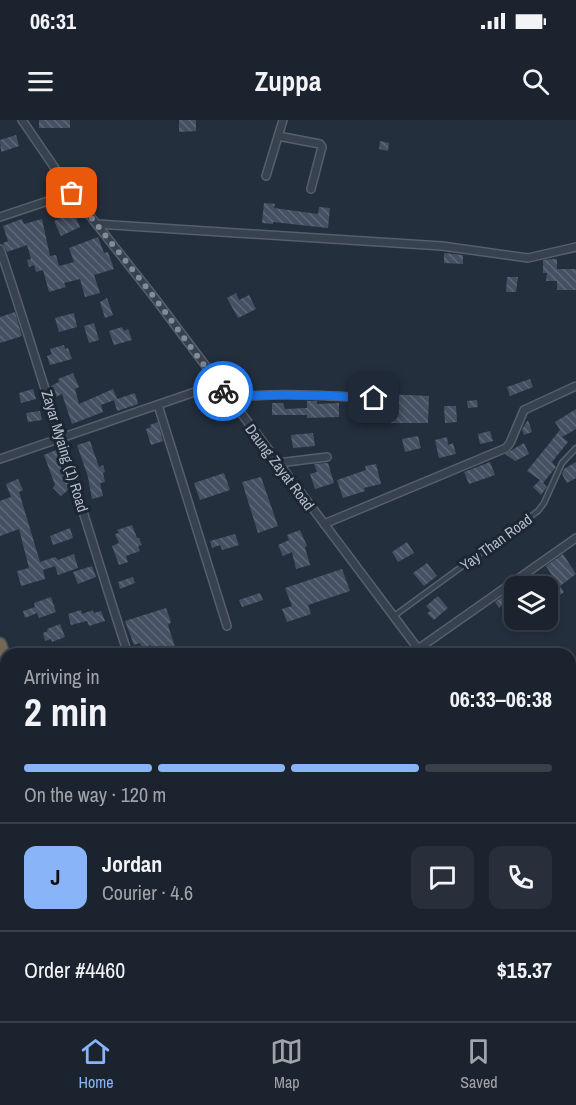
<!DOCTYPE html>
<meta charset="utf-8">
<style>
:root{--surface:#1b232e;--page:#282f3a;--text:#f1f3f6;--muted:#a0a4aa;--line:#39404a;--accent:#8ab4f8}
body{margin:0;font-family:"Archivo Narrow",sans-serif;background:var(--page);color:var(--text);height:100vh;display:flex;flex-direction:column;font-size:22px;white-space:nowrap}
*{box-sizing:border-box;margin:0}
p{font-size:20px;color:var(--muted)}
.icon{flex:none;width:33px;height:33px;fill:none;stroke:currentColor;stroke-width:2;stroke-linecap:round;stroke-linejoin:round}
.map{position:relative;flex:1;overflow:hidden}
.details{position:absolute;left:0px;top:528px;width:576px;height:374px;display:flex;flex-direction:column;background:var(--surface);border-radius:18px 18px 0 0;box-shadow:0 3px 9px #0003,0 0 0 2px var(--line)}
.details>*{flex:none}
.controls{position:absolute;left:504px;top:456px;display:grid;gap:12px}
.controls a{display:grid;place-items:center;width:54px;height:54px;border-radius:12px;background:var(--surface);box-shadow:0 3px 9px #0003,0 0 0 2px var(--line);font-size:30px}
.pin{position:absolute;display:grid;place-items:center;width:51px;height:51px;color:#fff;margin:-26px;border-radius:12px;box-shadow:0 3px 9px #0006}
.courier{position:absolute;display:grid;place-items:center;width:60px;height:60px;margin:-30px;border:4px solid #1a73e8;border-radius:50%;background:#fff;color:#222;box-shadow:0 2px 8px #0007}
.head em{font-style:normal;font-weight:800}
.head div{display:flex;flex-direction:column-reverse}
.head{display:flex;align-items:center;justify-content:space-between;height:102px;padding:0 24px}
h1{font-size:39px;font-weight:800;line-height:45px}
.bar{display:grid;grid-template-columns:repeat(4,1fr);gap:9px 6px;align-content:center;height:72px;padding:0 24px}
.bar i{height:8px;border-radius:4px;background:var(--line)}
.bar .active{background:var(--accent)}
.bar p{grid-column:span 4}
.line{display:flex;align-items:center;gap:15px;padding:0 24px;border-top:2px solid var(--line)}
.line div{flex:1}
.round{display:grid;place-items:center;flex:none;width:63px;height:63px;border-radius:12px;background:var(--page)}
.status{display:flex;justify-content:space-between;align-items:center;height:42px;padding:0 30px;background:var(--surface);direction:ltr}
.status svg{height:16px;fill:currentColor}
header{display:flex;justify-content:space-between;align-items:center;height:78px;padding:0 24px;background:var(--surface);font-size:27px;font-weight:800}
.menu{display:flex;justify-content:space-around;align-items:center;height:84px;border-top:2px solid var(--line);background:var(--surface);font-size:16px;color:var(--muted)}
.menu a{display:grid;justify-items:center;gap:3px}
.menu .active{color:var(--accent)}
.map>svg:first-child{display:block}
.building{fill:url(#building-back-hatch)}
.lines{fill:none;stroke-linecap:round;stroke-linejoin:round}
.lane-casing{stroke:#565f6c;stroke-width:7}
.street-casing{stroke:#565f6c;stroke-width:10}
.secondary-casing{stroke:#565f6c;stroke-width:12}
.primary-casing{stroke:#414a57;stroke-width:14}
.highway-casing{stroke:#434c59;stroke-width:15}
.lane{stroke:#38414e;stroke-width:4}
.street{stroke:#38414e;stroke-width:7}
.secondary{stroke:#465061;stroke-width:9}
.primary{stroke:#56606e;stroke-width:10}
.highway{stroke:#746855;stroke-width:12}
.done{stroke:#828b98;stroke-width:6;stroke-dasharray:0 10.8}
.route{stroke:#1a73e8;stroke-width:8}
.labels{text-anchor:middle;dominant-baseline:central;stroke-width:6;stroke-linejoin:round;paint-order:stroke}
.street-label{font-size:15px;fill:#b4bcc9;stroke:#1d2633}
</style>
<div class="status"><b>06:31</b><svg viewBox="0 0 49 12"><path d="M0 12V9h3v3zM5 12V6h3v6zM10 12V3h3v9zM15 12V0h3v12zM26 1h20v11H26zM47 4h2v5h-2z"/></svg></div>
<header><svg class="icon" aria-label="menu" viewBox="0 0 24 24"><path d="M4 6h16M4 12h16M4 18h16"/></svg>Zuppa<svg class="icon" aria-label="search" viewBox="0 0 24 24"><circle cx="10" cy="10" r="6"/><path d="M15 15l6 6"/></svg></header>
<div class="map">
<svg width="576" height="901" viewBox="0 0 576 901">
<defs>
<pattern id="building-back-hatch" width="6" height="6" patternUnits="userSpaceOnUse" patternTransform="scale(1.5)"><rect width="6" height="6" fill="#455162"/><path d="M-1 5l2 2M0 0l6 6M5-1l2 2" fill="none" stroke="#5d6877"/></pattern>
</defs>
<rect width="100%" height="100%" fill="#242f3e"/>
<path class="building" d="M39 0H70V8H39Z
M179 0H196V11L179 12Z
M16 15 19 26 1 32 0 20Z
M380 21 389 23 388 31 379 29Z
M264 83 275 84 274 88 318 94 319 87 330 88 328 108 273 102V104L262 103Z
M74 93 80 107 61 116 54 101Z
M22 99 24 104 42 99 50 136 56 135 59 146 74 142 69 128 98 117 104 133 108 132 114 149 94 155 100 173 85 177 80 159 64 163 66 167 49 172 43 150 36 152 34 145 29 147 27 140 31 139 27 125 7 132 3 123 8 121 3 106Z
M444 133 463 135V144L444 143Z
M550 139H557V149H576V170H557V161H546L547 153H543V140Z
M507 157H518L516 172H506Z
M236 173 239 180 249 175 256 189 238 198 227 178Z
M107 178 113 195 105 198 100 182Z
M15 192 22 216 0 223V197Z
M74 193 77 207 59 212 55 198Z
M94 203 99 220 89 223 84 206Z
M122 207 124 211 128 209 132 220 114 225 109 211Z
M64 225 65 229 68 228 72 239 50 245 47 236 52 234 50 229Z
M73 253 79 267 75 269 79 284 113 269 117 279 101 285 103 292 72 304 62 274 56 277 51 266 59 262 58 259Z
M530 259 533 267 510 276 507 267Z
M33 269 36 279 21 283 19 273Z
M135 273 138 284 117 291 114 280Z
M385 274 429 276 428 303H390V297H384Z
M477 280 478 287 468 288 467 281Z
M307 281H317V284L339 283V297L307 298V295H272V283H283L285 289 307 288Z
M444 286H456L457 302 445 303Z
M576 289V309L562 317 568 322 552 342 556 347 543 363 541 361 547 367 541 375 533 367 540 360 527 351 560 310 555 302Z
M40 291 42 300 28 302 26 293Z
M528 300 532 312 524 315 522 309Z
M158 302 163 321 151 325 146 309 151 307 150 305Z
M490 311 493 321 480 324 478 314Z
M313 313 315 326 293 328 291 315Z
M418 316 421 328 405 332 402 319Z
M447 317 448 325 453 323 456 334 439 338 435 320Z
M90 321 99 347 103 345 105 352 103 353 105 362 100 363 103 376 92 379 88 357 77 325Z
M524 323 529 334 515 341 505 334Z
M58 329 65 351 61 352 67 357 70 368 61 376 53 368 55 365 44 335Z
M490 342 495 355 469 364 464 352Z
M576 342V358L567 363 562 354 564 349Z
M328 343 334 363 315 369 310 354 317 352 314 344Z
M376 344 381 364 364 368 365 371 343 378 337 360 366 350 365 346Z
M224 353 230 370 200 380 194 363Z
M261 357 278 406 258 413 242 362Z
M18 359 23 370 19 372 40 442 55 437 58 440 74 434 78 448 58 455 55 446 43 450 45 459 21 466 17 451 29 448 19 409 0 416V381L11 377 6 364Z
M132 405 137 418H139L142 425 138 426 140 431 126 436 128 442 119 445 112 426 119 423 115 414 119 413 117 410Z
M70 408 73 418 53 425 50 416Z
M300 410 307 426 305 427 310 445 296 449 292 432 283 436 278 425 289 420 287 415Z
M235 414 239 425 222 430 220 425 212 428 210 421Z
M407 422 414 433 398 442 392 432Z
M563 434 576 454 560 466 564 472 548 484V466H539L553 457 546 446Z
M427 443 437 456 424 466 413 453Z
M92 446 96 457 78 464 73 452Z
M342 449 350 471 308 485 311 494 287 502 282 489 292 486 285 468Z
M133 457 135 463 120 469 118 462Z
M260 473 263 480 242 487 239 480Z
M506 474 510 479 499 488 495 482Z
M438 476 448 488 434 500 427 493 431 491 426 486Z
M51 477 56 492 39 498 37 493 25 498 23 491 35 487 34 483Z
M166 488 171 502 168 505 176 530 153 534 151 525 142 528 140 523 134 525 125 501Z
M81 490 82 494 93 490 94 493 101 491 105 501 89 506 87 501 71 505 68 494Z
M60 504 65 517 52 522 51 519 45 521 43 513 48 511 47 509Z"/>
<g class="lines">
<defs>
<path id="lane" d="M394 496 538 391 544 383 562 343 576 328"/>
<path id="street" d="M22 0 72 73 154 177 422 534
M278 16 320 24 322 27 311 69
M266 56 283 0
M0 97 72 73
M97 104 442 126 528 138 576 127
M0 129C45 263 84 399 128 534
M228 278C277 272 325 276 374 278
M158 285 227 506
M0 339 218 264
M278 343 327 337
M324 404 506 328 510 323 524 290 576 266
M418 529 576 418
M0 643 6 641
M570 700 576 707
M0 896 6 895"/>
<path id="secondary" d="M570 782 576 781"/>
<path id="primary" d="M123 901 127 896"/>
<path id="highway" d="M0 524 6 542
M99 896 100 901"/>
</defs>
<use href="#lane" class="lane-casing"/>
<use href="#street" class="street-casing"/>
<use href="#secondary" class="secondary-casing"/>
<use href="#primary" class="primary-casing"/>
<use href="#highway" class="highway-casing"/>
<use href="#lane" class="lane"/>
<use href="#street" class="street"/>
<use href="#secondary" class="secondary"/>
<use href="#primary" class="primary"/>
<use href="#highway" class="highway"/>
</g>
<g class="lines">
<path class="done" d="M72 73 154 177 223 271"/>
<path class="route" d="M223 271 228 278C279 272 323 276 374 278"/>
</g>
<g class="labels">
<g class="street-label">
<text transform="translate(65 331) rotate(73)">Zayar Myaing (1) Road</text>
<text transform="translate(280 347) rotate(53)">Daung Zayat Road</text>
<text transform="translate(496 422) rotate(-36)">Yay Than Road</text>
</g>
</g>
</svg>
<div class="controls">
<a><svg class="icon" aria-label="layers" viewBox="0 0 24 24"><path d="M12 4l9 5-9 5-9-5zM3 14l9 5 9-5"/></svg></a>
</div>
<div class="pin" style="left:72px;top:73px;background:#ea580c"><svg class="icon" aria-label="bag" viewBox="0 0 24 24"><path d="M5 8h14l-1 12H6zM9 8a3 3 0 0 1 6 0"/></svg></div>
<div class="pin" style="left:374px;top:278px;background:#1f2937"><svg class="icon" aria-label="home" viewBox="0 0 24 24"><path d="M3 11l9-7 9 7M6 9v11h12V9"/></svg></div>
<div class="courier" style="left:223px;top:271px"><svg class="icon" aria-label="bike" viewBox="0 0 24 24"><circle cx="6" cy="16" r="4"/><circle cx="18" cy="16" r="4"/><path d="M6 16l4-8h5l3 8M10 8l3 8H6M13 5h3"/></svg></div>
<section class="details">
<div class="head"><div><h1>2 min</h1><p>Arriving in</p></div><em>06:33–06:38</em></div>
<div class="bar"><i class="active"></i><i class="active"></i><i class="active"></i><i></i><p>On the way · 120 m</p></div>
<div class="line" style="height:108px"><b class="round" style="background:var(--accent);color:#111">J</b><div><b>Jordan</b><p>Courier · 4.6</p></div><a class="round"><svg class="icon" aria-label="chat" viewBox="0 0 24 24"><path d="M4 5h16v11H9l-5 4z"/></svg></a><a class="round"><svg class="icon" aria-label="phone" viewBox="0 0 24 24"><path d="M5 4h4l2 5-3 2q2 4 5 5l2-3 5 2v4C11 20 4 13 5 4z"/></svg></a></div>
<div class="line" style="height:78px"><div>Order #4460</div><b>$15.37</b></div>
</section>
</div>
<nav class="menu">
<a class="active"><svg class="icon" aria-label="home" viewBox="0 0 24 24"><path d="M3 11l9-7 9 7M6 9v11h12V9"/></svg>Home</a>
<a><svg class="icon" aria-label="map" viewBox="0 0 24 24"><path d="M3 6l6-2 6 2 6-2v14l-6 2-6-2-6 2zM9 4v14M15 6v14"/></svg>Map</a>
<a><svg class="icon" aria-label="saved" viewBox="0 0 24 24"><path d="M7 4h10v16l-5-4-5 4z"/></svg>Saved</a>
</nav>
